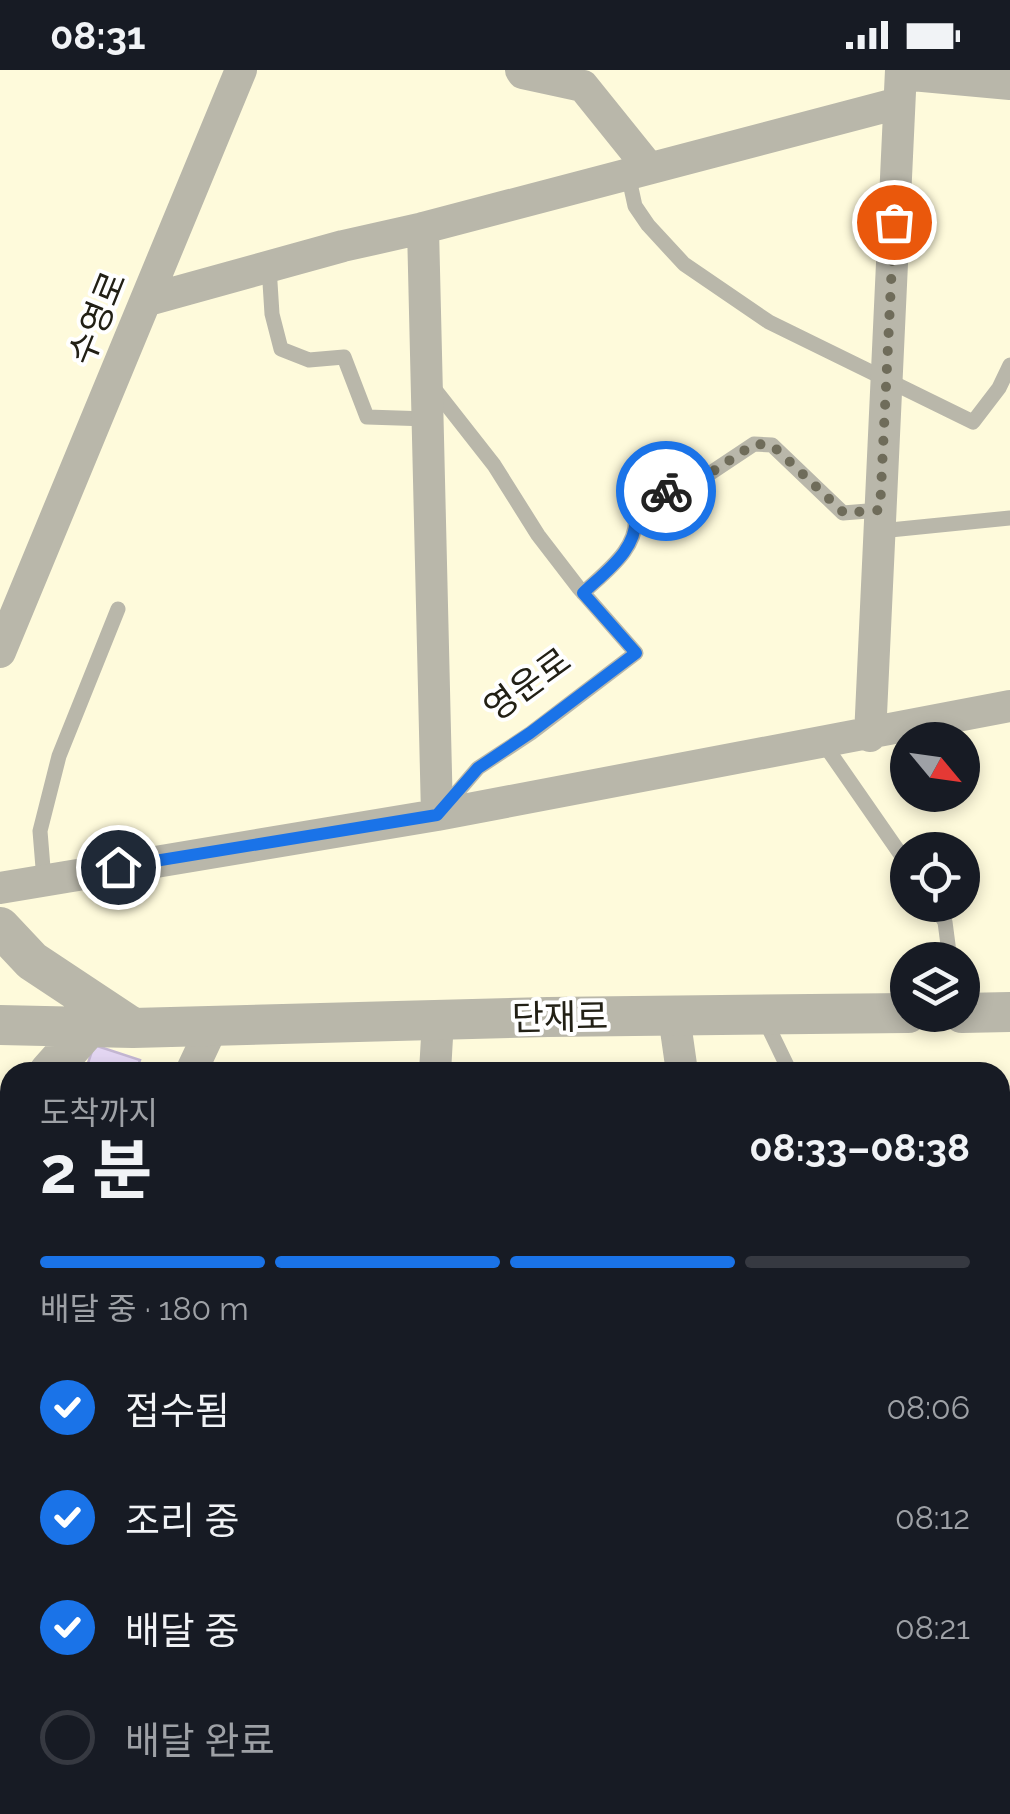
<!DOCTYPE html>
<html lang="ko">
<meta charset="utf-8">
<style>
:root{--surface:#171b24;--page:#20242c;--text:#f1f3f6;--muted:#9ea1a6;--line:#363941;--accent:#1a73e8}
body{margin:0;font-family:Raleway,"Noto Sans KR",sans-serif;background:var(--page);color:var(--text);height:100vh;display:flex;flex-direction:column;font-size:38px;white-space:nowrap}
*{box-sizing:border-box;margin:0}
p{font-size:32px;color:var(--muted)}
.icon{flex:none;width:55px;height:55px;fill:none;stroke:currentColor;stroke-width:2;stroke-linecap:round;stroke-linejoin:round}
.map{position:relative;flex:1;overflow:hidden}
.drawer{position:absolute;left:0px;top:992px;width:1010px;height:752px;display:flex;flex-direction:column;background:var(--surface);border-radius:30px 30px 0 0;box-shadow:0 5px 15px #0003}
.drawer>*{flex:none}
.needle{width:65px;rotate:119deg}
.fabs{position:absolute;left:890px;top:652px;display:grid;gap:20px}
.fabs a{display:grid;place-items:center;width:90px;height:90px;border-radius:50%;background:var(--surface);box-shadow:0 5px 15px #0003;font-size:50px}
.pin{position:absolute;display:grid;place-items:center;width:85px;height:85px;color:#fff;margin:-42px;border:5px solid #fff;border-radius:50%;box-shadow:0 2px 10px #0007}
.courier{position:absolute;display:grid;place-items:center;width:100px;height:100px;margin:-50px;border:8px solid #1a73e8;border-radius:50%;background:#fff;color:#222;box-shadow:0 2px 12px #0007}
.overview em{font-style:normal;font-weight:700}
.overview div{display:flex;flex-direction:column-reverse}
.overview{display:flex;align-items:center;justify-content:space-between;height:170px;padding:0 40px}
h1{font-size:65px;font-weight:700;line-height:75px}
.bar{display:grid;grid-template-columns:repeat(4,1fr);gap:15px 10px;align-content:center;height:120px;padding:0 40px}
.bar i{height:12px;border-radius:8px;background:var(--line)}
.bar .current{background:var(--accent)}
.bar p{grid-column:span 4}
ol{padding:0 40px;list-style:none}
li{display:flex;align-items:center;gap:30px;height:110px}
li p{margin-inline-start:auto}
li .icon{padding:10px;border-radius:50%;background:var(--accent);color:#fff;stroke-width:4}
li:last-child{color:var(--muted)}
li i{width:55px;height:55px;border:5px solid var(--line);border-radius:50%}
.status{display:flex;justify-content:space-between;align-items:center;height:70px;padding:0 50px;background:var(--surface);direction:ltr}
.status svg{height:28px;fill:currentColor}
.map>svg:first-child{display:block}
.building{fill:#e3d6f2;stroke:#c4b7d2;stroke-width:2.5}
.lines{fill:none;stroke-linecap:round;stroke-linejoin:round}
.service{stroke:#b9b7aa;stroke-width:15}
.minor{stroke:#b9b7aa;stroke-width:32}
.tertiary{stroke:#b9b7aa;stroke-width:40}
.done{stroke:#6f6c5a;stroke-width:10;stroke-dasharray:0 18}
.route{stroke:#1a73e8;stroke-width:12}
.labels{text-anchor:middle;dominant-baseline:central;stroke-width:8;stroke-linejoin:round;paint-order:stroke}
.street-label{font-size:35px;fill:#222015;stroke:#fff}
</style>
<div class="status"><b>08:31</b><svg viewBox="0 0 49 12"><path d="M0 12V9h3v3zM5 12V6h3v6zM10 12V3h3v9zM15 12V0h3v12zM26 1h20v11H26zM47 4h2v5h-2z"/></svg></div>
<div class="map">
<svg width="1010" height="1744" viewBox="0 0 1010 1744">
<rect width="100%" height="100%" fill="#fefadb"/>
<path class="building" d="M94 975 140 990 136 1002H85Z
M10 1107V1160L0 1169V1116Z
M482 1735 484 1744H438L437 1736Z
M498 1735H543L544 1744H499Z
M602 1735H694V1744H602Z"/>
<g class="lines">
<path class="service" d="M628 104 635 136 648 155 684 194 769 252 973 352 999 318 1010 295
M269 197 272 244 281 279 309 290 344 287 367 347 428 349
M432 316 494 395 538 465 578 517 636 583 531 663 478 698 442 740
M880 461 1010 448
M583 523C605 502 640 478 635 444L660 422 688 418 754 374 772 375 843 443 880 440
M824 674 908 795
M44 810 40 761 59 686 118 539
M934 835 945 852 950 890
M764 948 790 1002
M1000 1376 1010 1389
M1000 1557H1010
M180 1744 182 1735"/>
<path class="minor" d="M521 0 523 3 583 16 649 98
M901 4 1010 14
M423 158 437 745
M148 230 343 176 423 158 899 33
M0 582 241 0
M870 666 901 0
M0 818 437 745 1010 636
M674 946 682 1002
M191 1002 213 955
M435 1002 438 950
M0 1206 10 1200
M0 1372 10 1373
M0 1533 10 1534
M1000 1661H1010
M0 1694 10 1695
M416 1735 418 1744
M732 1744 733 1735"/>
<path class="tertiary" d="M0 857 32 891 133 958
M962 943 1010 942
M0 955 133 958 548 947 908 943
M49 1002 89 957
M0 1059 10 1047"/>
</g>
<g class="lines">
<path class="done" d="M666 421 688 418 754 374 772 375 844 443 880 440 894 152"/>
<path class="route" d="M118 797 437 745 478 698 530 663 636 583 583 523C605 502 640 478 635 444L660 422 666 421"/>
</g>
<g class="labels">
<g class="street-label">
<text transform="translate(97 248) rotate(-68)">수영로</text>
<text transform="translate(527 614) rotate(-36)">영운로</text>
<text transform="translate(560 947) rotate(-1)">단재로</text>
</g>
</g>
</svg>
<div class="fabs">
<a><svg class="needle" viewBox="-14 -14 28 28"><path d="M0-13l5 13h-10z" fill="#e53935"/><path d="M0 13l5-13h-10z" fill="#9ea1a6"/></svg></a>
<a><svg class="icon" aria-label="locate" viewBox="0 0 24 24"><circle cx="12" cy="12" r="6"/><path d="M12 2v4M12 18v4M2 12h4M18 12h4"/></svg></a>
<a><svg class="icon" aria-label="layers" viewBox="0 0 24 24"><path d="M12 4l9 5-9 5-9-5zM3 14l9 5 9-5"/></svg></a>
</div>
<div class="pin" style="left:894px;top:152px;background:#ea580c"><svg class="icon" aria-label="bag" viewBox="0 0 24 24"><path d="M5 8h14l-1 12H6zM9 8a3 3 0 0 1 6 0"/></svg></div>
<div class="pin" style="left:118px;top:797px;background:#1f2937"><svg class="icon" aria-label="home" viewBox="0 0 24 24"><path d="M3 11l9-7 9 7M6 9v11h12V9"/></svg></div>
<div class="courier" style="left:666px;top:421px"><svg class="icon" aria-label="bike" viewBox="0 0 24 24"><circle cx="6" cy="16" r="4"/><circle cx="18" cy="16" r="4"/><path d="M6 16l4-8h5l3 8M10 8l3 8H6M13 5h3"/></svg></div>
<section class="drawer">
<div class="overview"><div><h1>2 분</h1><p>도착까지</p></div><em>08:33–08:38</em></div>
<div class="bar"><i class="current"></i><i class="current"></i><i class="current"></i><i></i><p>배달 중 · 180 m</p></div>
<ol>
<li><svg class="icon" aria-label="check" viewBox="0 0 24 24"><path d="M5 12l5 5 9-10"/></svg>접수됨<p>08:06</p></li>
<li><svg class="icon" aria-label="check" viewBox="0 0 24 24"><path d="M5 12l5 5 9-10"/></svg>조리 중<p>08:12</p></li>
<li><svg class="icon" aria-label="check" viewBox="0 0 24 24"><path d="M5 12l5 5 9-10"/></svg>배달 중<p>08:21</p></li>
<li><i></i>배달 완료</li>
</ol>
</section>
</div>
